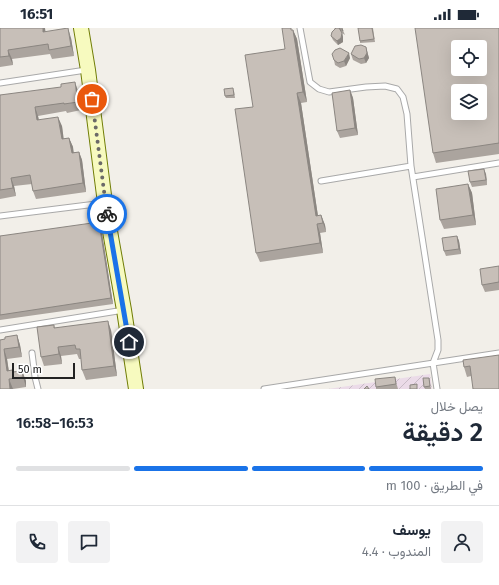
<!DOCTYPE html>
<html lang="ar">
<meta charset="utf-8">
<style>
:root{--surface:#fff;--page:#f2f2f3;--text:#1f2937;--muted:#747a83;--line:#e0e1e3;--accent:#1a73e8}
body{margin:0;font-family:"Fira Sans",Vazirmatn,sans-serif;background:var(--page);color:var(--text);direction:rtl;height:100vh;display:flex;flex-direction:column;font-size:15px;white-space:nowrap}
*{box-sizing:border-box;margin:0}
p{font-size:13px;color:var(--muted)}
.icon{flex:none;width:22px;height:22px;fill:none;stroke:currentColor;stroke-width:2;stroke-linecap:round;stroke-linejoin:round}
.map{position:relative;height:361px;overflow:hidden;direction:ltr}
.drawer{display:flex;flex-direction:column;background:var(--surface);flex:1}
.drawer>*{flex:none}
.controls{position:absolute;left:451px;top:12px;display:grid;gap:8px}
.controls a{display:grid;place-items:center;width:36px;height:36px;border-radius:4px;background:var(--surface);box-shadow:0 4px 16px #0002;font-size:20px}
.scale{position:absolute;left:12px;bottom:10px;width:63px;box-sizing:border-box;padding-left:4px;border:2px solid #222;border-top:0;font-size:11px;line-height:14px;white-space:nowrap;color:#222;-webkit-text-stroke:3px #fff;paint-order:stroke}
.pin{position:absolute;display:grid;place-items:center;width:34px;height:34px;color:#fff;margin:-17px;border:2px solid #fff;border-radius:50%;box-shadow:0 1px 4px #0007}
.courier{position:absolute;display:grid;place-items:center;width:40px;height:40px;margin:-20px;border:3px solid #1a73e8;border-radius:50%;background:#fff;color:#222;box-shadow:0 1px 5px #0007}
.overview em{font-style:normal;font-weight:600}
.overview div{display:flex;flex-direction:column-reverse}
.overview{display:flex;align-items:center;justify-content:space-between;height:68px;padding:0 16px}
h1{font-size:26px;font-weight:600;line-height:30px}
.bar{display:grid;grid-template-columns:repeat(4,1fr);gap:6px 4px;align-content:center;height:48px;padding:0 16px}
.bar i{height:5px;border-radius:3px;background:var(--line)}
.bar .current{background:var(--accent)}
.bar p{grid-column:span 4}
.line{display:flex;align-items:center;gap:10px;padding:0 16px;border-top:1px solid var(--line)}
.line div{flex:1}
.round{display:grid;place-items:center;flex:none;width:42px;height:42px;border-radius:4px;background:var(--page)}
.status{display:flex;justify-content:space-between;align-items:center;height:28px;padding:0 20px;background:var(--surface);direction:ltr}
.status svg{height:11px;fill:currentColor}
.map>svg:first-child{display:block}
.industrial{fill:url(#industrial-furrows)}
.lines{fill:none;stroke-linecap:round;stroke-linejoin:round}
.lane-casing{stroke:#a9a9a9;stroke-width:7}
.secondary-casing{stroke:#707d05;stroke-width:16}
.lane{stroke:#fff;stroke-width:5}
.secondary{stroke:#f7fabf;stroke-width:14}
.wall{fill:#aba49e}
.shaded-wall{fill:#8b8681}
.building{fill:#c7bfb8;stroke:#8b8681;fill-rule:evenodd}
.done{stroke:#6b6a68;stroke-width:4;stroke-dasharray:0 7.2}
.route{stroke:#1a73e8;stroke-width:5}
</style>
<div class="status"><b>16:51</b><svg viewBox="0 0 49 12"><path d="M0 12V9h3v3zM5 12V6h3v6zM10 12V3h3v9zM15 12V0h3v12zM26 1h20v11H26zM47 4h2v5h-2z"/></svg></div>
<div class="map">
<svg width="499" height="361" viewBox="0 0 499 361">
<defs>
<pattern id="industrial-furrows" width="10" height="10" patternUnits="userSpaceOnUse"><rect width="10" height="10" fill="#ebdbe8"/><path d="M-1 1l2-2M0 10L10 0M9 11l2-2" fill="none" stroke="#c9bcc7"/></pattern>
</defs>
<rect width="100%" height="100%" fill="#f2efe9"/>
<path class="industrial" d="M430 346 432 361H328Z"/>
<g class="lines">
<defs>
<path id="lane" d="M300 0 310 54 319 61 329 64 366 59 385 58 397 61 403 69 407 86 411 138 438 312V322L433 335 437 361
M0 55 86 42
M413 149 499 135
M321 153 411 138
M0 188 104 175
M0 302 124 282
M32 325 35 349 38 361
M264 361 499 325"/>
<path id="secondary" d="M81 0 88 42 105 175 124 282 136 361"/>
</defs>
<use href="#lane" class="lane-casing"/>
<use href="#secondary" class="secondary-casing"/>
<use href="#lane" class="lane"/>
<use href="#secondary" class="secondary"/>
</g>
<path class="wall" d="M0 0H45V4L71 10 74 28 52 31 50 26 12 31 13 37 0 39Z
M334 0H342L345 7 342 5 343 9V14L338 17 333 12 331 8 335 1Z
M360 0H373L375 14 360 15Z
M499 0V126L436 135 433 125Z
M293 2 297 11 307 74 301 75 318 188 321 187 325 197 326 204 320 205 323 225 260 234 256 225 253 79 285 21Z
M367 24 369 30 366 35 361 36 353 32 351 26Z
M350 30 346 38 340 40 335 37 334 32Z
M350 62 353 70 358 107 340 110 337 103Z
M78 63 81 82 67 85 66 83 38 88 39 92 62 98 63 111 69 110 73 119V124H79L82 132 86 164 36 171 33 163 32 156 14 158 16 168 0 171V67Z
M234 63 235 70H226L225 68Z
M486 146 487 157 472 159 470 154Z
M468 156 472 165 476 197 444 201 440 192Z
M101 199 113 276 0 292V208Z
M457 208 459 213 461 226 446 228 444 223Z
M499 238V262L485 264 482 257Z
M54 297 55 300 111 302 117 348 86 352 82 342 81 331H79L77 326 61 328 62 336 44 338 41 329Z
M17 307 20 317 22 329 7 331 9 343 13 344 22 343 26 353V359L13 361H0V312L5 311Z
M499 327 471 348 467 349 464 339Z
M395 349 396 354 398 361H376V359Z
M429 350 431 361H425L424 359Z"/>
<path class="shaded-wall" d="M43 0H45L47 14 43 4Z
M68 0 71 10 74 28 71 18Z
M293 2 297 11 307 74 303 64Z
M342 5 343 9V14L338 17 337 13Z
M366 19 369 30 366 35 364 30Z
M8 22 12 31 13 37 9 28Z
M349 25 350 30 346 38 344 33Z
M75 54 78 63 81 82 78 74Z
M350 62 353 70 358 107 355 100Z
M297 65 301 75 319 195 316 188Z
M35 79 38 88 40 101 37 92Z
M58 89 62 98 65 120 62 111Z
M69 110 73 119 75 133 72 125Z
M79 124 82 132 86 164 83 155Z
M484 141 486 146 487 157 486 152Z
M11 150 14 158 16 168 13 160Z
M468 156 472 165 476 197 473 187Z
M321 187 325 197 326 204 323 195Z
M99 194 101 199 113 276 111 270Z
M317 196 320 205 323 225 320 215Z
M457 208 459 213 461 226 459 221Z
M108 293 111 302 117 348 114 338Z
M17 307 20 317 22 329 19 319Z
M58 319 61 328 62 336 59 326Z
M4 321 7 331 10 353 7 343Z
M22 343 26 353V359L23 349Z
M9 351 13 361H10Z"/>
<path class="building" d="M0 0H43V4L68 0 71 18 49 22 48 16 8 22 9 28 0 29Z
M282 0H291V2H293L303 64 297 65 316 188 321 187 323 195 317 196 320 215 256 225 235 81 253 79 245 27 285 21Z
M336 0H342L343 3 339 0 342 5 341 10 337 13 331 8 332 4Z
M358 0H372L374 11 360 13Z
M415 0H499V115L433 125ZM458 19H480V41H458ZM458 63H480V85H458Z
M361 17 366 19 367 25 364 30 359 31 351 26 355 18Z
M340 20 349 25 344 33 338 35 334 32 332 26 335 22Z
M75 54 78 74 64 76V75L35 79 37 92 58 89 62 111 69 110 72 125 79 124 83 155 33 163 30 147 11 150 13 160 0 162V67L61 59V56Z
M233 60 234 67 225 68 224 61Z
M350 62 355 100 337 103 332 65Z
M484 141 486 152 470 154 468 143Z
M468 156 473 187 440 192 436 161Z
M99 194 111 270 0 287V208Z
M457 208 459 221 444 223 442 210Z
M499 238V254L482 257 480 241Z
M108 293 114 338 82 342 80 321H76L75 317 58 319 59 326 41 329 37 299 54 297V300Z
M17 307 19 319 4 321 7 343 12 342 13 344 22 343 23 349 9 351 10 361H0V312L5 311V309Z
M499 327V361H473L470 338 464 339 463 332Z
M395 349 396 356 376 359 375 351Z
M423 350H429L430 358 424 359Z
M417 356V361H410V357Z
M367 358 369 361H364Z"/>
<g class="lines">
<path class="done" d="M92 71 107 186"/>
<path class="route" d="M107 186 129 314"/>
</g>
</svg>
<div class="controls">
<a><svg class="icon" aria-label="locate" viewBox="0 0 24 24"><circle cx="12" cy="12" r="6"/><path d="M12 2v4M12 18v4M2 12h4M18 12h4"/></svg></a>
<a><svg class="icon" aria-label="layers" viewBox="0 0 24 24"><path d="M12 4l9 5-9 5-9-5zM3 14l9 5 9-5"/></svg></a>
</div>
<div class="scale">50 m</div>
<div class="pin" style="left:92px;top:71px;background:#ea580c"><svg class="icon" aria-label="bag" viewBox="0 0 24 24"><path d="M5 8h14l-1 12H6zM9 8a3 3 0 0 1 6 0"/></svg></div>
<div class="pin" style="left:129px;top:314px;background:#1f2937"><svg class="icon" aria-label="home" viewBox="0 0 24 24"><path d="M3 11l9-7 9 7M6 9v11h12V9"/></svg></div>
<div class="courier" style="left:107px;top:186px"><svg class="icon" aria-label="bike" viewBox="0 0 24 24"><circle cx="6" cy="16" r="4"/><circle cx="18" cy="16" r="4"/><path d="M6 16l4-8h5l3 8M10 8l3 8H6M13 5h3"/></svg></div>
</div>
<section class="drawer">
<div class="overview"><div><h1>2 دقيقة</h1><p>يصل خلال</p></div><em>16:53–16:58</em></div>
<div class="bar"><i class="current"></i><i class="current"></i><i class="current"></i><i></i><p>في الطريق · 100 m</p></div>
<div class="line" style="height:72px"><a class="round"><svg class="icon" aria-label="person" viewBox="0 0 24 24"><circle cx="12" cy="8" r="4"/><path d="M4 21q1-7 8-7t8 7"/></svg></a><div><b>يوسف</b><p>المندوب · 4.4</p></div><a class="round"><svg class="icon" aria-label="chat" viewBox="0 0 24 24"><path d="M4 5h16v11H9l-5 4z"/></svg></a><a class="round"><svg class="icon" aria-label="phone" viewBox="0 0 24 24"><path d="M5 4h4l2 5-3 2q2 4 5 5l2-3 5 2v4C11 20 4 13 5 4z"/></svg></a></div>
</section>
